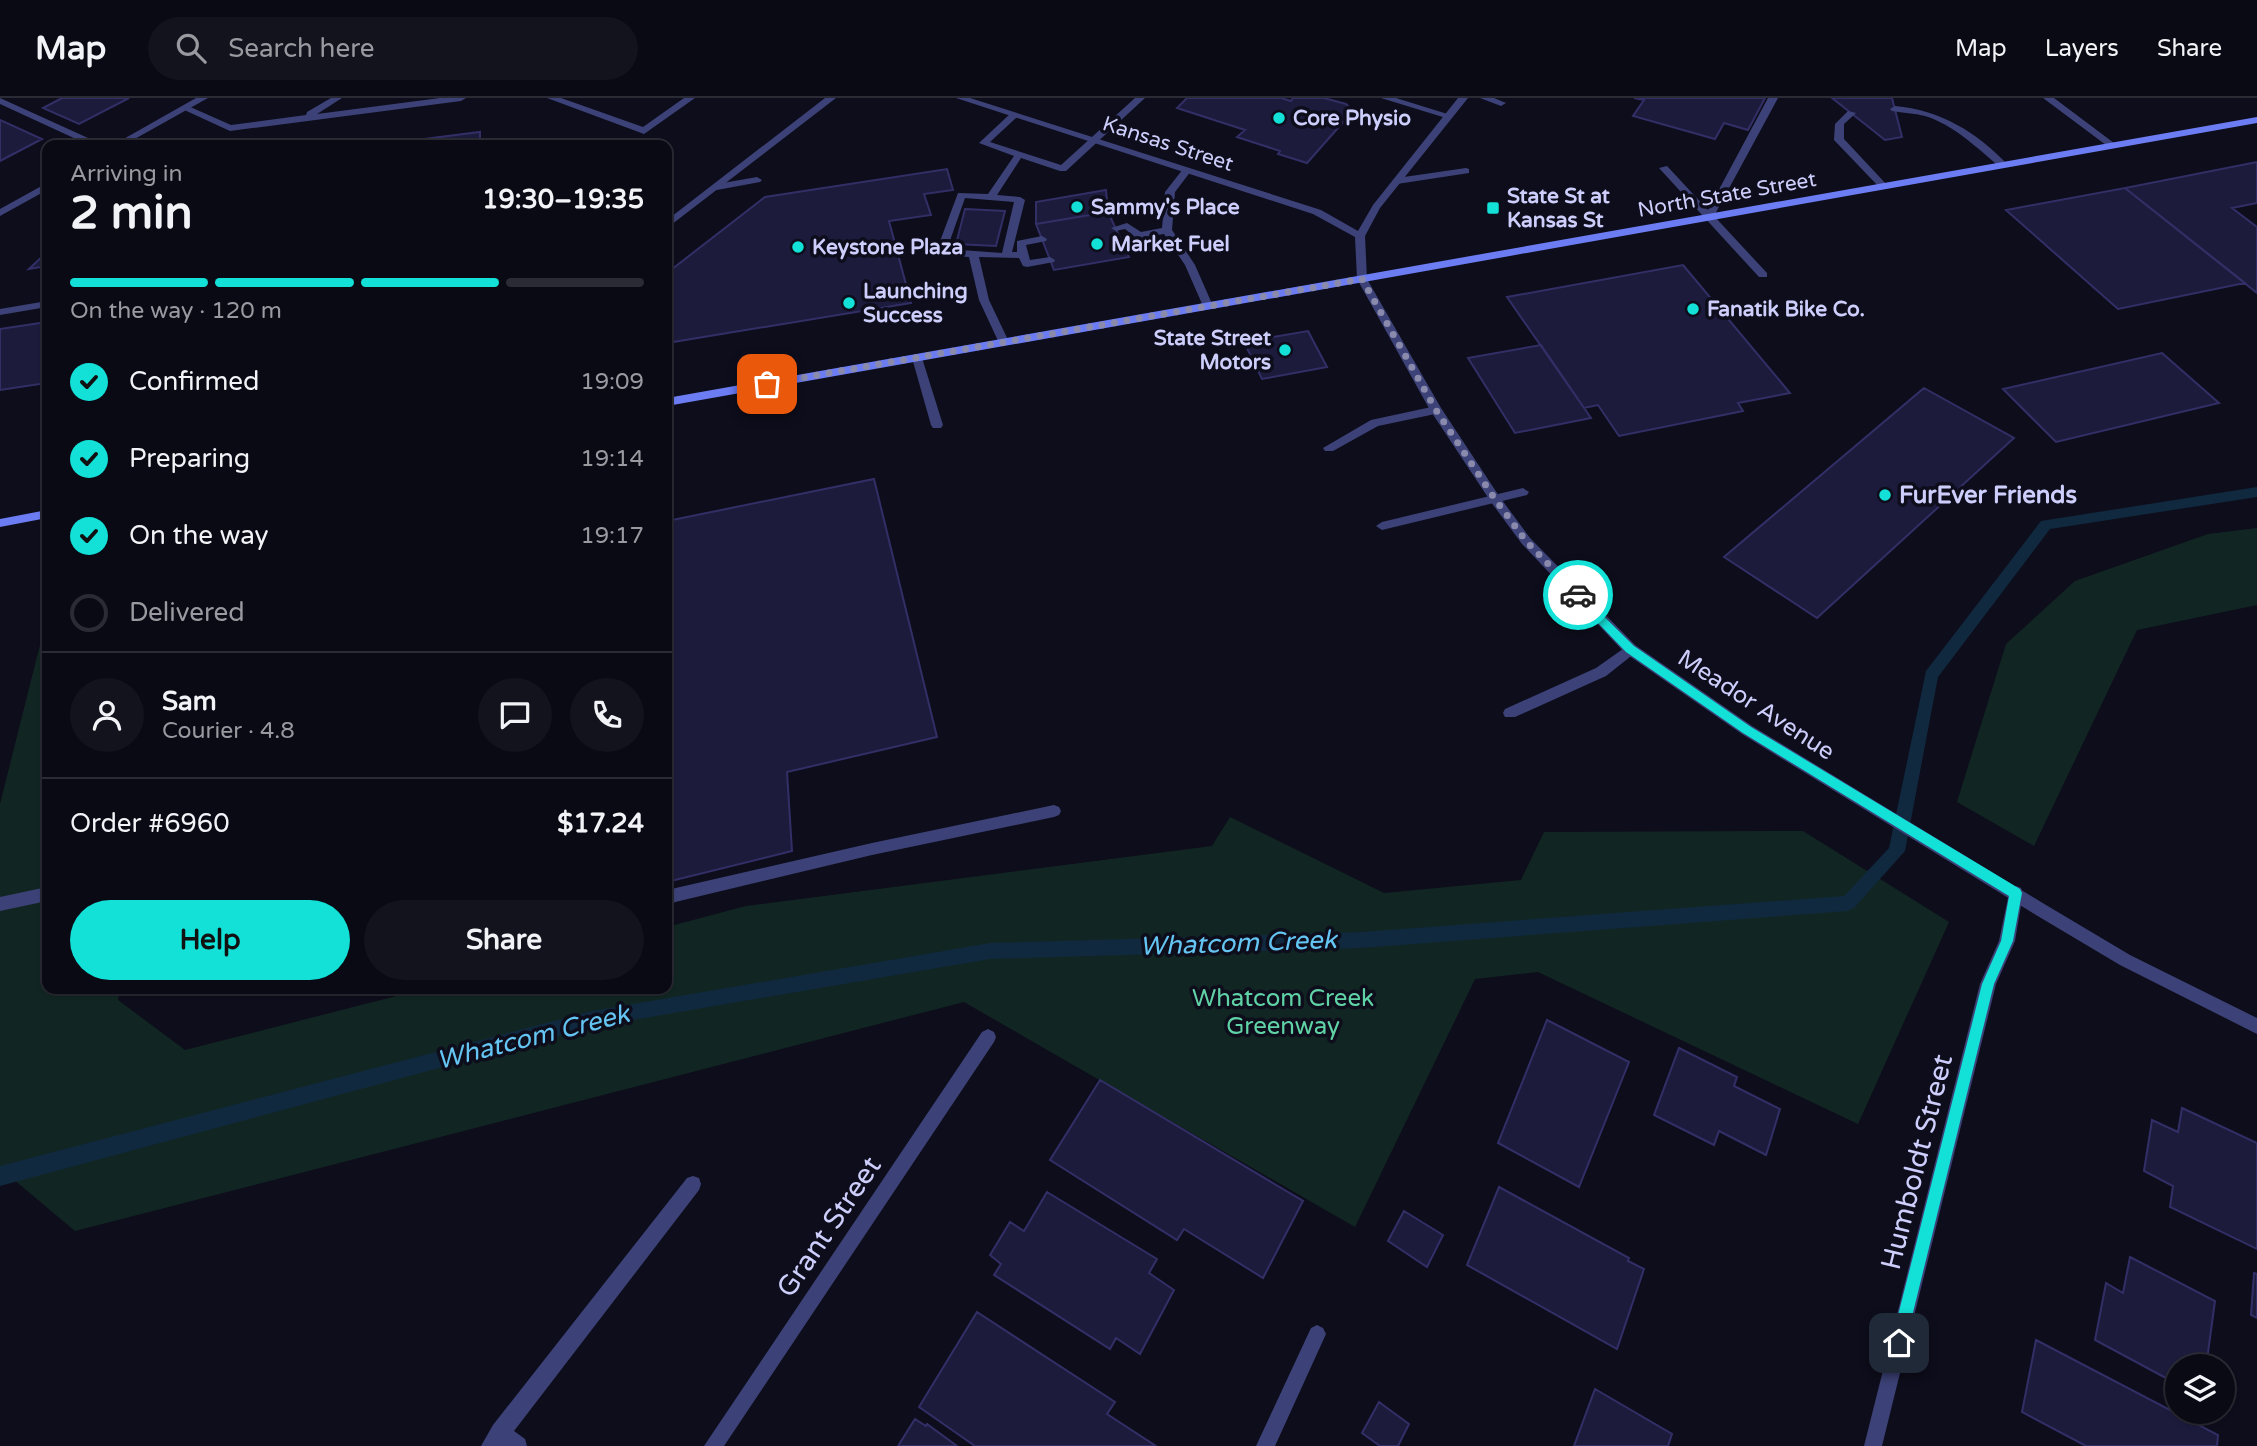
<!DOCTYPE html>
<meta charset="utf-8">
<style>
:root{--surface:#0a0a15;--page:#13131e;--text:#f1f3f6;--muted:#999aa0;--line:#2a2b34;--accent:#13e0d7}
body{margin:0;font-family:"Varela Round",sans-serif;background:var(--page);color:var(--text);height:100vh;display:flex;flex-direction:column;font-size:26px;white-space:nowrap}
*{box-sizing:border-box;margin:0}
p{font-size:23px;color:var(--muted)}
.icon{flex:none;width:38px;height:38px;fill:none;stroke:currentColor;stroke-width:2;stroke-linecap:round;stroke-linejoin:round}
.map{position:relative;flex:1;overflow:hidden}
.details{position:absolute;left:42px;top:42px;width:630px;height:854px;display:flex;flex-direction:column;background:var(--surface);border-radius:14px;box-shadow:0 2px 5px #0004,0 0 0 2px var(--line)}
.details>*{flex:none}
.tools{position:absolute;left:2165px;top:1256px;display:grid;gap:14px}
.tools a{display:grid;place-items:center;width:70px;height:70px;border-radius:50%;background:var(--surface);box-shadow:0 2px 5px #0004,0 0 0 2px var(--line);font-size:35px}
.pin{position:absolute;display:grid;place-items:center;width:60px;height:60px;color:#fff;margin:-30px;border-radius:14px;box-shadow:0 4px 10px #0006}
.courier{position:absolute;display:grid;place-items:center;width:70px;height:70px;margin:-35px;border:5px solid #13e0d7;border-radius:50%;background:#fff;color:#222;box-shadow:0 2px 9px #0007}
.headline em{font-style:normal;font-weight:700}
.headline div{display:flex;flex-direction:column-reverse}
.headline{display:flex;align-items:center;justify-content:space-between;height:119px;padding:0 28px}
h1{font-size:46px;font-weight:700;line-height:52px}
.bar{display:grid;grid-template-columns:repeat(4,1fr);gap:10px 7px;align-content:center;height:84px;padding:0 28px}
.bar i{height:9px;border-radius:5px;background:var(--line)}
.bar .current{background:var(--accent)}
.bar p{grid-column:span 4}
.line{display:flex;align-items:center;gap:18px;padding:0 28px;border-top:2px solid var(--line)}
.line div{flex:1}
.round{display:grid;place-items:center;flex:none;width:74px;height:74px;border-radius:37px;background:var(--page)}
ol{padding:0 28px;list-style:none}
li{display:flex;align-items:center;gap:21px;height:77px}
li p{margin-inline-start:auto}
li .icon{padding:7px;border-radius:50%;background:var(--accent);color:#111;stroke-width:4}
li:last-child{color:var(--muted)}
li i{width:38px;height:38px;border:4px solid var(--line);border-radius:50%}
.button{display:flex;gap:14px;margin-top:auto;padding:14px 28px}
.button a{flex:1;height:80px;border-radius:42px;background:var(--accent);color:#111;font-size:28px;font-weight:700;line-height:80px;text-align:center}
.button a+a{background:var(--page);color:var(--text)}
header{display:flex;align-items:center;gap:42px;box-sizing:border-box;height:98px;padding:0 35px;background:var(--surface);border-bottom:2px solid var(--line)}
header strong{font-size:33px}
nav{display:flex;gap:38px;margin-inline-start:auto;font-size:24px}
.search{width:490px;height:63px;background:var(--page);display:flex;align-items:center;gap:18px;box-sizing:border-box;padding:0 24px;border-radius:38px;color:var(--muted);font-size:26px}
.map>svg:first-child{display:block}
.green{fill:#112622}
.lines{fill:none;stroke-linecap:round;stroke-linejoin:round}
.stream{fill:#10293e;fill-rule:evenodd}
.building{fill:#1d1b3c;stroke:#322f66;stroke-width:2}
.service{fill:#3c4277;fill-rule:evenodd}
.minor{fill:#3c4277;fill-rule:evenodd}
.tertiary{fill:#3c4277;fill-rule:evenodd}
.secondary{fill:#6c7cf3;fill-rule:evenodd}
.route{fill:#13e0d7}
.done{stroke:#8a8aad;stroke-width:7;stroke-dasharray:0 12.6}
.poi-dot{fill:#13e0d7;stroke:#0e0d1c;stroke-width:2.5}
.labels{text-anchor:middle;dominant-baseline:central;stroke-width:7;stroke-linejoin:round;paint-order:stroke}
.far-poi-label{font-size:21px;font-weight:bold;fill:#cdcefb;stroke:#0e0d1c;text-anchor:start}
.far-street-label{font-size:21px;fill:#cdcefb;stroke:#0e0d1c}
.poi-label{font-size:24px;font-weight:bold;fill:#cdcefb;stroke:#0e0d1c;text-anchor:start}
.street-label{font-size:24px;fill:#cdcefb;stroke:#0e0d1c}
.park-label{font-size:24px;fill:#60d3a6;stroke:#0e0d1c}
.water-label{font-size:26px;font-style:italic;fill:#64c5f2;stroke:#0e0d1c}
.near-street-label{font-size:28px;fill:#cdcefb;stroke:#0e0d1c}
</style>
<header>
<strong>Map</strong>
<div class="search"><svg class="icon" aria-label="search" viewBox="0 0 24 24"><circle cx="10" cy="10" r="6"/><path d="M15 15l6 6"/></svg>Search here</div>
<nav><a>Map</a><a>Layers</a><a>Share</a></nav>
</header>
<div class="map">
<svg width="2257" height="1348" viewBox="0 0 2257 1348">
<rect width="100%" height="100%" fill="#0e0d1c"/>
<path class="green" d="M2257 430V507L2137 532 2034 748 1957 704 2006 546 2075 483 2208 436Z
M47 519V891H120L118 902 185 952 424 891H667V829L746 808 1212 748 1230 719 1384 795 1521 782 1544 734 1803 733 1949 824 1858 1026 1538 874 1475 881 1355 1129 964 904 75 1133 0 1070V706Z"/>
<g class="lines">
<path class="stream" d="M2257 389V399L2050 431 1938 579 1905 753 1854 810 1848 813 1361 850 990 861 592 929 0 1088V1068L592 913 990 845 1361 834 1844 798 1889 750 1926 573 2041 423Z"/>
</g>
<path class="building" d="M62 0H129L79 26 43 10Z
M1187 0H1281L1291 3 1293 0H1324L1346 6 1353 13 1307 65 1278 56 1280 53 1237 39 1245 32 1177 10Z
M1634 0H1765L1748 32 1724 25 1715 41 1633 18 1644 2Z
M1832 0H1892L1902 39 1885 42Z
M0 22 42 41 0 63Z
M480 34V47H377Z
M2257 64V105L2232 110 2257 129V195L2125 90Z
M947 71 953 92 924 96 931 117 889 123 911 205 667 245V175L765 99Z
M2125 90 2245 185 2118 211 2006 112Z
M1106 92 1108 114 1036 126V104Z
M965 111 1005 113 996 148 956 146Z
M1108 114 1129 159 1054 172 1036 126Z
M47 154V168L29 171Z
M1683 167 1790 295 1738 305 1743 313 1619 338 1598 307 1584 310 1507 199Z
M47 224V285L0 292V231Z
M1308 233 1327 269 1262 281 1244 244Z
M1541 247 1591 320 1515 335 1468 260Z
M2162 255 2219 305 2056 344 2003 291Z
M1924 290 2014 340 1817 520 1724 459Z
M874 381 937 639 787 674 792 753 667 784V423Z
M1547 922 1629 964 1579 1089 1498 1045Z
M1679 950 1737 979 1734 988 1780 1011 1766 1057 1719 1033 1714 1047 1654 1017Z
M1100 982 1303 1103 1263 1180 1184 1131 1177 1142 1050 1062Z
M2182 1010 2257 1045V1151L2170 1109 2173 1088 2144 1073 2152 1022 2178 1034Z
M1499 1089 1629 1160 1628 1163 1644 1171 1617 1251 1467 1167Z
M1047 1094 1157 1161 1149 1175 1174 1192 1140 1256 1116 1240 1110 1251 994 1177 1001 1166 990 1157 1010 1124 1024 1133Z
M1404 1113 1443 1137 1427 1169 1388 1143Z
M2130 1159 2215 1203 2206 1269H2177V1286L2095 1242 2106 1185 2123 1195Z
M2254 1175 2257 1176V1220L2251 1217Z
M977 1214 1115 1304 1107 1316 1156 1348H975L919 1309Z
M2036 1242 2218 1337 2217 1348H2086L2022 1314Z
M1595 1291 1672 1336 1668 1348H1574Z
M1379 1304 1409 1326 1398 1348H1380L1362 1335Z
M915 1321 926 1328 927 1326 957 1348H898Z"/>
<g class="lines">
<path class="service" d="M0 0 99 45 101 47H89L0 6Z
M331 0H342L317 16 440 0H466L461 3 230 33 180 10 188 8 231 27 306 17 307 14Z
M547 0H561L643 29 684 0H695L644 36Z
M1135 0H1145L1066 73H1060L1021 60 997 97 1020 99 1025 102 1012 154H1017V143L1042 138 1047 141 1046 143 1026 147 1030 162 1050 159 1055 162 1054 164 1027 169 1023 168 1019 160 979 159 989 202 1009 244 1004 248 1000 247 979 202 969 159 941 157 936 154 958 95 988 96 1014 58 979 45 1011 15H1017V19L990 44 1061 67ZM965 100 1014 104 1002 155 947 151Z
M1381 0H1396L1454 18 1446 20Z
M1480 0H1494L1506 5 1501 8Z
M1768 0H1778L1714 118 1767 175V179H1759L1659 70 1667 68 1708 112Z
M2043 0H2054L2118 48 2110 50Z
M1895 8C1940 12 1977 34 2008 67L2000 69C1977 50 1954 27 1925 18 1914 15 1903 15 1892 13L1890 11Z
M1848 13 1856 15 1844 26V41L1887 87V91H1881L1834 42 1835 26Z
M1466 70 1469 71V75L1397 86 1392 83 1397 80Z
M1183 71 1191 73 1175 94 1172 132 1195 167 1213 208 1208 211 1203 208 1185 167 1164 136 1144 139 1141 150 1125 153 1120 150 1132 146 1134 138 1125 131 1116 133 1111 130 1127 125 1141 134 1162 130 1165 94Z
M757 79 762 82 760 84 717 92 712 89 717 86Z
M47 203V209L0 217V211Z
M917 256 922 260 943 327 941 330H933L931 327 912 260Z
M1436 308 1442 312 1440 315 1378 328 1333 353H1325L1323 350 1371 322Z
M1523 390 1529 394 1527 397 1382 432 1376 428 1382 424Z
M1630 546 1635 547 1637 551 1635 555 1606 578 1515 619H1505L1503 615 1505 611 1596 570Z
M1054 707 1059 709 1061 713 1059 717 1054 719 872 757 667 806V792L872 745Z
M47 789V803L0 813V799Z
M693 1078 699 1080 701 1086 699 1092 514 1333 525 1341 527 1348H481L493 1327 687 1080Z
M1317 1227 1323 1230 1326 1236 1275 1348H1256L1311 1230Z"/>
<path class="minor" d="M196 0H208L124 47H113Z
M825 0H836L667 130V122Z
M956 0H970L1321 112 1358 133 1373 107 1458 0H1468L1380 110 1365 138 1367 181 1362 184 1357 181 1355 139 1313 116Z
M47 85V92L0 118V111Z
M2016 788 2021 790 2023 795 2015 843 1996 886 1882 1348H1864L1980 886 1999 843 2009 795 2011 790Z
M988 931 994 934 996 939 994 944 724 1348H704L982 934Z"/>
<path class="tertiary" d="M1362 178 1367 181 1441 310 1499 398 1530 440 1635 547 1752 628 2046 807 2130 857 2257 920V936L2120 867 2036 817 1742 636 1625 555 1522 446 1491 404 1430 312 1357 181Z"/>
<path class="secondary" d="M2257 19V25L667 308V300Z
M47 412V420L0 429V421Z"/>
</g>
<path class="route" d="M1578 493 1634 548 1751 629 2020 791 2022 795 2013 843 1994 886 1904 1251 1899 1253 1893 1251 1891 1245 1982 886 2001 843 2009 798 1743 635 1626 554 1574 500V494Z"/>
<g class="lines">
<path class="done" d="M767 286 1362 181 1436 312 1495 401 1526 443 1578 497"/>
</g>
<g class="poi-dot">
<circle cx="1279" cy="20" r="7"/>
<circle cx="1077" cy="109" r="7"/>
<rect x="1486" y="103" width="14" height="14" rx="3.5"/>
<circle cx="1097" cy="146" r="7"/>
<circle cx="798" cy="149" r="7"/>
<circle cx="849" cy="205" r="7"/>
<circle cx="1693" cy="211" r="7"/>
<circle cx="1285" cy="252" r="7"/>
<circle cx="1885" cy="397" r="7"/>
</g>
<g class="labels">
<g class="far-poi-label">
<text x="1293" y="20">Core Physio</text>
<text x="1507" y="98">State St at<tspan x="1507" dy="24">Kansas St</tspan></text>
<text x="1091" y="109">Sammy's Place</text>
<text x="1111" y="146">Market Fuel</text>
<text x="812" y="149">Keystone Plaza</text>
<text x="863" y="193">Launching<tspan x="863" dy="24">Success</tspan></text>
<text x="1707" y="211">Fanatik Bike Co.</text>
<text x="1271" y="240" text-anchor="end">State Street<tspan x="1271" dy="24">Motors</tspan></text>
</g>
<g class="far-street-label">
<text transform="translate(1168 46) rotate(18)">Kansas Street</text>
<text transform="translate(1727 97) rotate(-10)">North State Street</text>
</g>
<g class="poi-label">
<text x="1899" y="397">FurEver Friends</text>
</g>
<g class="street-label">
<text transform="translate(1756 607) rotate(33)">Meador Avenue</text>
</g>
<g class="park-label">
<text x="1283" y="900">Whatcom Creek<tspan x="1283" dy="28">Greenway</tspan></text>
</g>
<g class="water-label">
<text transform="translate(1238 845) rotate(-2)">Whatcom Creek</text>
<text transform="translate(533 939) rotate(-14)">Whatcom Creek</text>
</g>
<g class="near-street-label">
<text transform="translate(1917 1064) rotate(-76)">Humboldt Street</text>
<text transform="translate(829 1129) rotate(-56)">Grant Street</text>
</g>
</g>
</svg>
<div class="tools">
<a><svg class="icon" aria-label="layers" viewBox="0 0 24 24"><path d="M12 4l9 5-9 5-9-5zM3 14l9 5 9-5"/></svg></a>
</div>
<div class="pin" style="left:767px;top:286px;background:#ea580c"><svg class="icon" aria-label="bag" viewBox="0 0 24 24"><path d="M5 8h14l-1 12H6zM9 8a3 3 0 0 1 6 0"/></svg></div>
<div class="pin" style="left:1899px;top:1245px;background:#1f2937"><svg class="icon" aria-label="home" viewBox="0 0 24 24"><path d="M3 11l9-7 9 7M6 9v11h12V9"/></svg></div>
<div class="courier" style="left:1578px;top:497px"><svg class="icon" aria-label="car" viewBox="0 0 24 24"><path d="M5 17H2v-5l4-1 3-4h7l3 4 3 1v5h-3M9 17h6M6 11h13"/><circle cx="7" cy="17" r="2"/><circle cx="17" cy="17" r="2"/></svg></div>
<section class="details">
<div class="headline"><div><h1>2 min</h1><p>Arriving in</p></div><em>19:30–19:35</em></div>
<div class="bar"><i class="current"></i><i class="current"></i><i class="current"></i><i></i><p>On the way · 120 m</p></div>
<ol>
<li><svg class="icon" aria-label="check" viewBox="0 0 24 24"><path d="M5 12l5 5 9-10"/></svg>Confirmed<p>19:09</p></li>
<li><svg class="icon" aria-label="check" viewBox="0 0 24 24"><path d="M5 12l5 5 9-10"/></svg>Preparing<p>19:14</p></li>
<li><svg class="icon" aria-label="check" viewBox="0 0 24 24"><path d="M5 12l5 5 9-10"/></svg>On the way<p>19:17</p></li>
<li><i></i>Delivered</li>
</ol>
<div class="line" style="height:126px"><a class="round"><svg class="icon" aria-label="person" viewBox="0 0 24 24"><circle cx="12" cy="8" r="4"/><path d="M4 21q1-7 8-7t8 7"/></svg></a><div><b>Sam</b><p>Courier · 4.8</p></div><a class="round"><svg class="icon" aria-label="chat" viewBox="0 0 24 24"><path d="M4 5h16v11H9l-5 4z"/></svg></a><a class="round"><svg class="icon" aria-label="phone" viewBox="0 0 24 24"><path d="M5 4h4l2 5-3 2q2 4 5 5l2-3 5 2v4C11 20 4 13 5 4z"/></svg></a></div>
<div class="line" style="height:91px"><div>Order #6960</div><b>$17.24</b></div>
<div class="button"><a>Help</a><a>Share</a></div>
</section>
</div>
